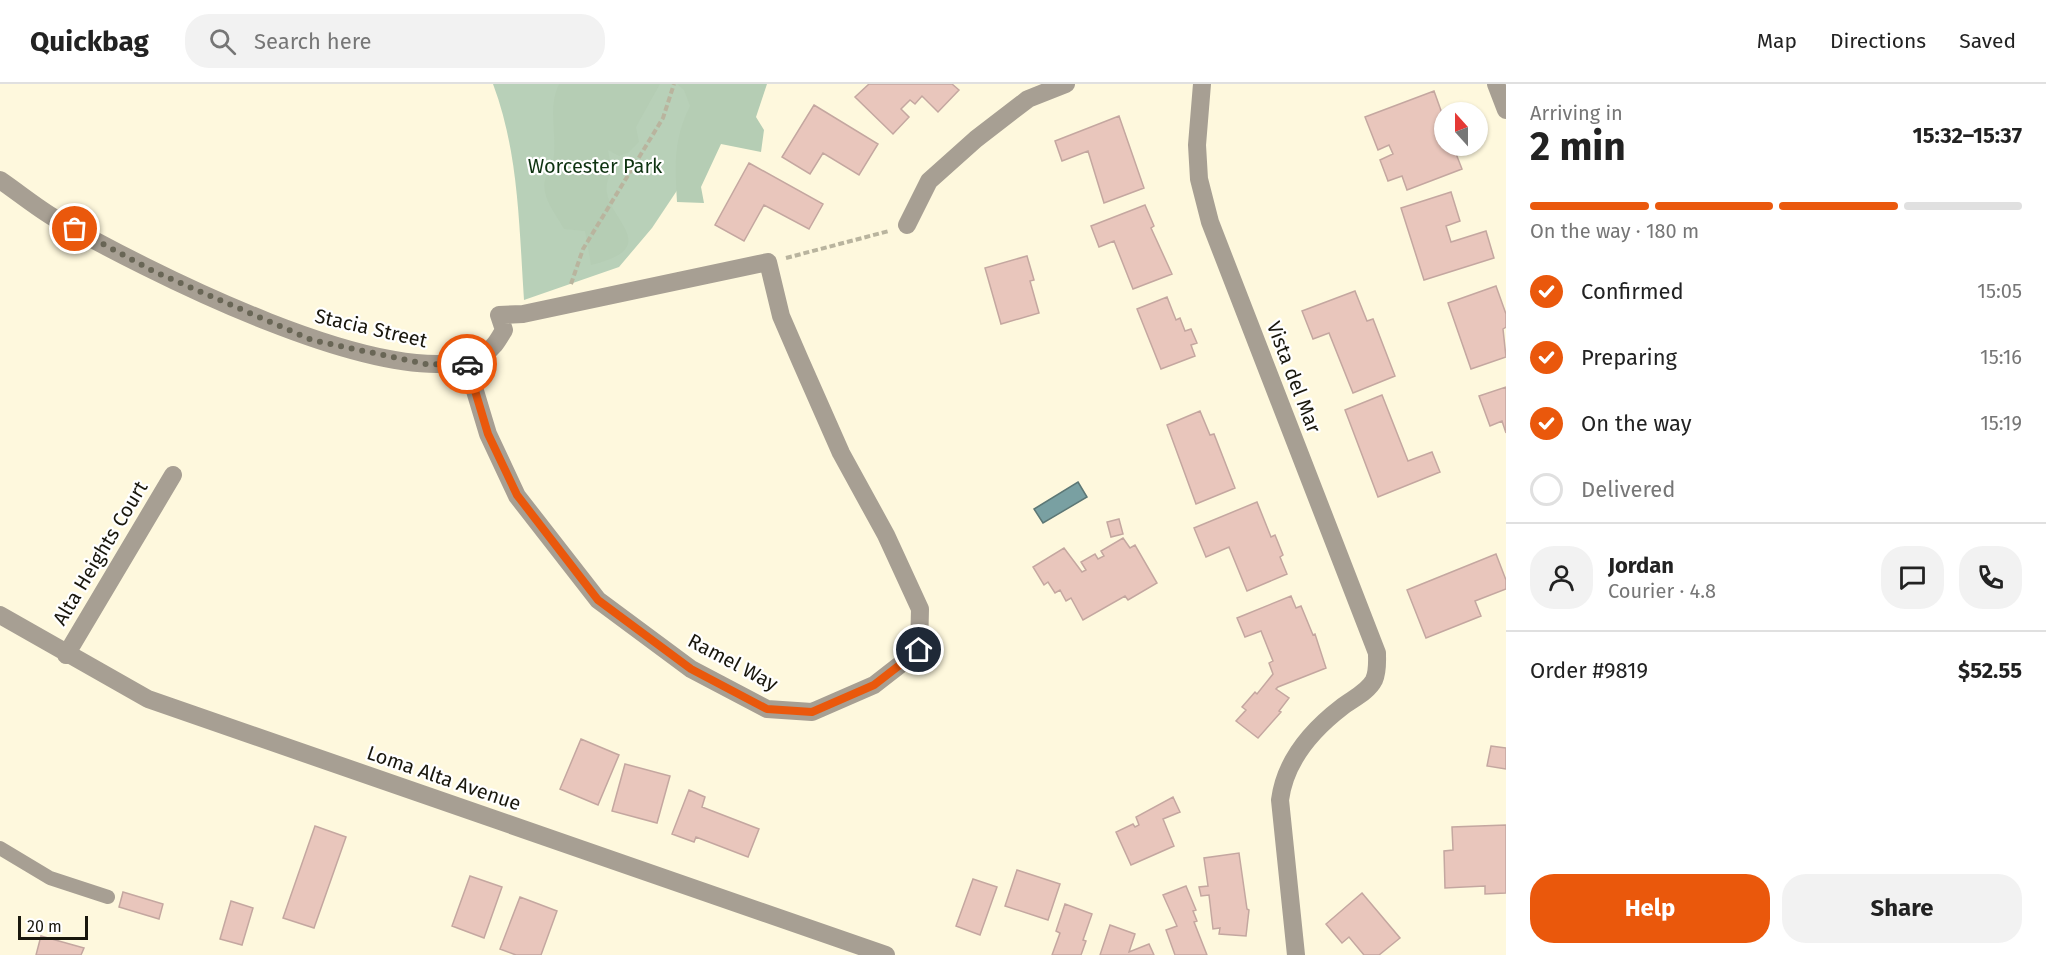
<!DOCTYPE html>
<meta charset="utf-8">
<style>
:root{--surface:#fff;--page:#f2f2f2;--text:#222;--muted:#767676;--line:#e0e0e0;--accent:#ea580c}
body{margin:0;font-family:"Fira Sans",sans-serif;background:var(--page);color:var(--text);height:100vh;display:flex;flex-direction:column;font-size:22px;white-space:nowrap}
*{box-sizing:border-box;margin:0}
p{font-size:20px;color:var(--muted)}
.icon{flex:none;width:33px;height:33px;fill:none;stroke:currentColor;stroke-width:2;stroke-linecap:round;stroke-linejoin:round}
.map{position:relative;flex:1;overflow:hidden}
.panel{display:flex;flex-direction:column;background:var(--surface);width:540px}
.panel>*{flex:none}
.needle{width:39px;rotate:339deg}
.fabs{position:absolute;left:1434px;top:18px;display:grid;gap:12px}
.fabs a{display:grid;place-items:center;width:54px;height:54px;border-radius:50%;background:var(--surface);box-shadow:0 2px 4px #0004;font-size:30px}
.scale{position:absolute;left:18px;bottom:15px;width:70px;box-sizing:border-box;padding-left:6px;border:3px solid #19170d;border-top:0;font-size:16px;line-height:21px;white-space:nowrap;color:#19170d;-webkit-text-stroke:4px #fff;paint-order:stroke}
.pin{position:absolute;display:grid;place-items:center;width:51px;height:51px;color:#fff;margin:-26px;border:3px solid #fff;border-radius:50%;box-shadow:0 2px 6px #0007}
.courier{position:absolute;display:grid;place-items:center;width:60px;height:60px;margin:-30px;border:4px solid #ea580c;border-radius:50%;background:#fff;color:#222;box-shadow:0 2px 8px #0007}
.headline em{font-style:normal;font-weight:700}
.headline div{display:flex;flex-direction:column-reverse}
.headline{display:flex;align-items:center;justify-content:space-between;height:102px;padding:0 24px}
h1{font-size:39px;font-weight:700;line-height:45px}
.bar{display:grid;grid-template-columns:repeat(4,1fr);gap:9px 6px;align-content:center;height:72px;padding:0 24px}
.bar i{height:8px;border-radius:4px;background:var(--line)}
.bar .selected{background:var(--accent)}
.bar p{grid-column:span 4}
.line{display:flex;align-items:center;gap:15px;padding:0 24px;border-top:2px solid var(--line)}
.line div{flex:1}
.round{display:grid;place-items:center;flex:none;width:63px;height:63px;border-radius:24px;background:var(--page)}
ol{padding:0 24px;list-style:none}
li{display:flex;align-items:center;gap:18px;height:66px}
li p{margin-inline-start:auto}
li .icon{padding:6px;border-radius:50%;background:var(--accent);color:#fff;stroke-width:4}
li:last-child{color:var(--muted)}
li i{width:33px;height:33px;border:3px solid var(--line);border-radius:50%}
.button{display:flex;gap:12px;margin-top:auto;padding:12px 24px}
.button a{flex:1;height:69px;border-radius:24px;background:var(--accent);color:#fff;font-size:24px;font-weight:700;line-height:69px;text-align:center}
.button a+a{background:var(--page);color:var(--text)}
header{display:flex;align-items:center;gap:36px;box-sizing:border-box;height:84px;padding:0 30px;background:var(--surface);border-bottom:2px solid var(--line)}
header strong{font-size:28px}
nav{display:flex;gap:33px;margin-inline-start:auto;font-size:21px}
.search{width:420px;height:54px;background:var(--page);display:flex;align-items:center;gap:15px;box-sizing:border-box;padding:0 21px;border-radius:24px;color:var(--muted);font-size:22px}
main{display:flex;flex:1;min-height:0}
.map>svg:first-child{display:block}
.green{fill:#b8d0b8}
.forest{fill:#b5cdb4}
.water{fill:#79a0a2;stroke:#5c7775;stroke-width:1.5}
.building{fill:#e9c6bc;stroke:#c4a7a0;stroke-width:1.5}
.lines{fill:none;stroke-linecap:round;stroke-linejoin:round}
.path{stroke:#b9b49e;stroke-width:4;stroke-dasharray:6 3;stroke-linecap:butt}
.lane{stroke:#a79f93;stroke-width:14}
.street{stroke:#a79f93;stroke-width:18}
.done{stroke:#696656;stroke-width:6;stroke-dasharray:0 10.8}
.route{stroke:#ea580c;stroke-width:8}
.labels{text-anchor:middle;dominant-baseline:central;stroke-width:4.5;stroke-linejoin:round;paint-order:stroke}
.park-label{font-size:20px;fill:#0e3311;stroke:#fff}
.street-label{font-size:20px;fill:#19170d;stroke:#fff}
</style>
<header>
<strong>Quickbag</strong>
<div class="search"><svg class="icon" aria-label="search" viewBox="0 0 24 24"><circle cx="10" cy="10" r="6"/><path d="M15 15l6 6"/></svg>Search here</div>
<nav><a>Map</a><a>Directions</a><a>Saved</a></nav>
</header>
<main>
<div class="map">
<svg width="1506" height="871" viewBox="0 0 1506 871">
<rect width="100%" height="100%" fill="#fef8dd"/>
<path class="green" d="M493 0H743L728 30 652 144 619 183 524 216C519 143 519 69 493 0Z"/>
<path class="forest" d="M559 0H660L636 43 639 58 628 69 619 72 608 66 612 88C584 127 677 160 591 181L585 147 564 145C558 134 547 120 545 108 542 91 550 91 553 78 558 52 547 25 559 0Z
M677 0H767L756 33 764 46 761 68 721 60 701 103 704 119 677 118C675 82 673 56 690 22L684 6Z"/>
<path class="water" d="M1078 398 1087 413 1043 439 1034 425Z"/>
<path class="building" d="M869 0H952L959 6 938 28 922 12 915 20 910 16 901 25 909 33 893 50 855 13Z
M1434 7 1444 35V62H1453L1462 85 1407 106 1402 92 1388 97 1380 76 1393 70 1389 61 1378 66 1365 33Z
M814 21 878 60 859 91 823 69 810 90 782 73Z
M1119 32 1144 104 1104 119 1088 67 1062 77 1055 57Z
M749 79 823 120 809 145 764 121 744 157 715 141Z
M1451 108 1460 137 1446 142 1451 158 1486 147 1494 174 1424 196 1401 124Z
M1145 121 1154 142 1151 144 1172 190 1133 205 1114 157 1099 163 1091 142Z
M1027 172 1034 196 1030 197 1039 229 1001 240 985 184Z
M1496 202 1506 230V243L1503 245 1506 273 1471 285 1448 219Z
M1355 207 1367 237 1373 235 1395 292 1353 309 1329 249 1313 255 1302 227Z
M1167 213 1176 236 1180 234 1185 247 1191 245 1197 259 1191 261 1195 272 1161 285 1137 225Z
M1506 303V349L1502 337 1490 342 1479 312Z
M1382 311 1408 377 1432 368 1440 388 1378 413 1345 326Z
M1200 327 1210 351 1214 350 1235 404 1196 420 1167 341Z
M1257 418 1271 453 1275 451 1283 471 1280 473 1287 490 1247 507 1229 463 1206 473 1194 444Z
M1119 435 1123 450 1111 453 1107 438Z
M1123 454 1130 464 1135 461 1157 499 1128 516 1125 512 1083 536 1071 514 1066 517 1060 506 1055 509 1048 498 1044 501 1033 483 1064 464 1082 488 1086 486 1081 478 1095 470 1098 475 1104 472 1101 467Z
M1496 470 1506 496V505L1475 517 1481 532 1426 554 1407 506Z
M1291 512 1296 524 1301 522 1313 551 1315 550 1326 584 1278 603 1276 605 1289 614 1279 627 1281 628 1258 654 1236 637 1246 626 1242 623 1255 608 1257 610 1273 590 1269 579 1273 577 1261 547 1245 553 1237 534Z
M581 655 619 671 598 721 560 705Z
M1491 662 1506 664V685L1487 682Z
M625 680 670 692 657 739 612 727Z
M689 706 705 713 702 723 759 745 748 773 696 753 694 758 672 750Z
M1173 713 1180 728 1163 735 1174 762 1131 781 1116 748 1133 740 1135 743 1139 741 1136 733Z
M1506 741V809L1485 810V802L1445 804 1444 767 1453 766 1452 743Z
M315 742 346 753 314 844 283 834Z
M1239 769 1247 825 1249 826 1246 852 1219 850 1220 844 1213 845 1209 811 1201 812 1199 803 1208 802 1204 774Z
M1017 786 1060 800 1048 836 1005 822Z
M470 792 502 803 484 854 452 842Z
M973 795 997 803 980 851 956 842Z
M1186 802 1196 826 1193 827 1197 837 1194 838 1207 871H1175L1166 846 1177 842 1163 811Z
M123 808 163 820 159 835 119 823Z
M1362 809 1400 854 1379 871H1364L1349 853 1342 859 1326 840Z
M520 813 557 827 541 871H516L500 865Z
M231 817 253 824 242 861 220 855Z
M1065 820 1092 830 1083 856 1086 857 1081 871H1052L1060 849 1056 847Z
M1110 841 1135 850 1129 868 1149 860 1154 871H1100Z
M41 852 84 864 81 871H36Z"/>
<g class="lines">
<path class="path" d="M786 174 889 147
M571 200 583 165 663 34 674 0"/>
<path class="lane" d="M0 764 50 794 108 813"/>
<path class="street" d="M1202 0 1197 61 1199 95 1210 138 1377 569C1377 578 1378 587 1374 596 1368 608 1352 615 1342 623 1312 646 1285 677 1280 716L1296 871
M1496 0 1506 26
M0 96C19 109 37 124 56 135 136 181 399 318 484 270 494 264 498 256 504 246L499 231 523 230 768 178 781 232 800 276 841 369 886 451 920 525 919 566 874 601 812 628 767 625 691 585 598 516 517 412 488 350 466 277
M907 141 929 97 976 55 1028 15 1066 0
M0 531 148 615 886 871
M66 571 173 391"/>
</g>
<g class="lines">
<path class="done" d="M75 145 155 188 312 256 430 281 466 277 467 280"/>
<path class="route" d="M467 280 488 350 517 411 598 516 691 585 767 625 812 628 874 601 919 566"/>
</g>
<g class="labels">
<g class="park-label">
<text x="595" y="82">Worcester Park</text>
</g>
<g class="street-label">
<text transform="translate(371 244) rotate(13)">Stacia Street</text>
<text transform="translate(1294 293) rotate(69)">Vista del Mar</text>
<text transform="translate(100 469) rotate(-59)">Alta Heights Court</text>
<text transform="translate(733 578) rotate(28)">Ramel Way</text>
<text transform="translate(444 694) rotate(19)">Loma Alta Avenue</text>
</g>
</g>
</svg>
<div class="fabs">
<a><svg class="needle" viewBox="-14 -14 28 28"><path d="M0-13l5 13h-10z" fill="#e53935"/><path d="M0 13l5-13h-10z" fill="#767676"/></svg></a>
</div>
<div class="scale">20 m</div>
<div class="pin" style="left:75px;top:145px;background:#ea580c"><svg class="icon" aria-label="bag" viewBox="0 0 24 24"><path d="M5 8h14l-1 12H6zM9 8a3 3 0 0 1 6 0"/></svg></div>
<div class="pin" style="left:919px;top:566px;background:#1f2937"><svg class="icon" aria-label="home" viewBox="0 0 24 24"><path d="M3 11l9-7 9 7M6 9v11h12V9"/></svg></div>
<div class="courier" style="left:467px;top:280px"><svg class="icon" aria-label="car" viewBox="0 0 24 24"><path d="M5 17H2v-5l4-1 3-4h7l3 4 3 1v5h-3M9 17h6M6 11h13"/><circle cx="7" cy="17" r="2"/><circle cx="17" cy="17" r="2"/></svg></div>
</div>
<section class="panel">
<div class="headline"><div><h1>2 min</h1><p>Arriving in</p></div><em>15:32–15:37</em></div>
<div class="bar"><i class="selected"></i><i class="selected"></i><i class="selected"></i><i></i><p>On the way · 180 m</p></div>
<ol>
<li><svg class="icon" aria-label="check" viewBox="0 0 24 24"><path d="M5 12l5 5 9-10"/></svg>Confirmed<p>15:05</p></li>
<li><svg class="icon" aria-label="check" viewBox="0 0 24 24"><path d="M5 12l5 5 9-10"/></svg>Preparing<p>15:16</p></li>
<li><svg class="icon" aria-label="check" viewBox="0 0 24 24"><path d="M5 12l5 5 9-10"/></svg>On the way<p>15:19</p></li>
<li><i></i>Delivered</li>
</ol>
<div class="line" style="height:108px"><a class="round"><svg class="icon" aria-label="person" viewBox="0 0 24 24"><circle cx="12" cy="8" r="4"/><path d="M4 21q1-7 8-7t8 7"/></svg></a><div><b>Jordan</b><p>Courier · 4.8</p></div><a class="round"><svg class="icon" aria-label="chat" viewBox="0 0 24 24"><path d="M4 5h16v11H9l-5 4z"/></svg></a><a class="round"><svg class="icon" aria-label="phone" viewBox="0 0 24 24"><path d="M5 4h4l2 5-3 2q2 4 5 5l2-3 5 2v4C11 20 4 13 5 4z"/></svg></a></div>
<div class="line" style="height:78px"><div>Order #9819</div><b>$52.55</b></div>
<div class="button"><a>Help</a><a>Share</a></div>
</section>
</main>
